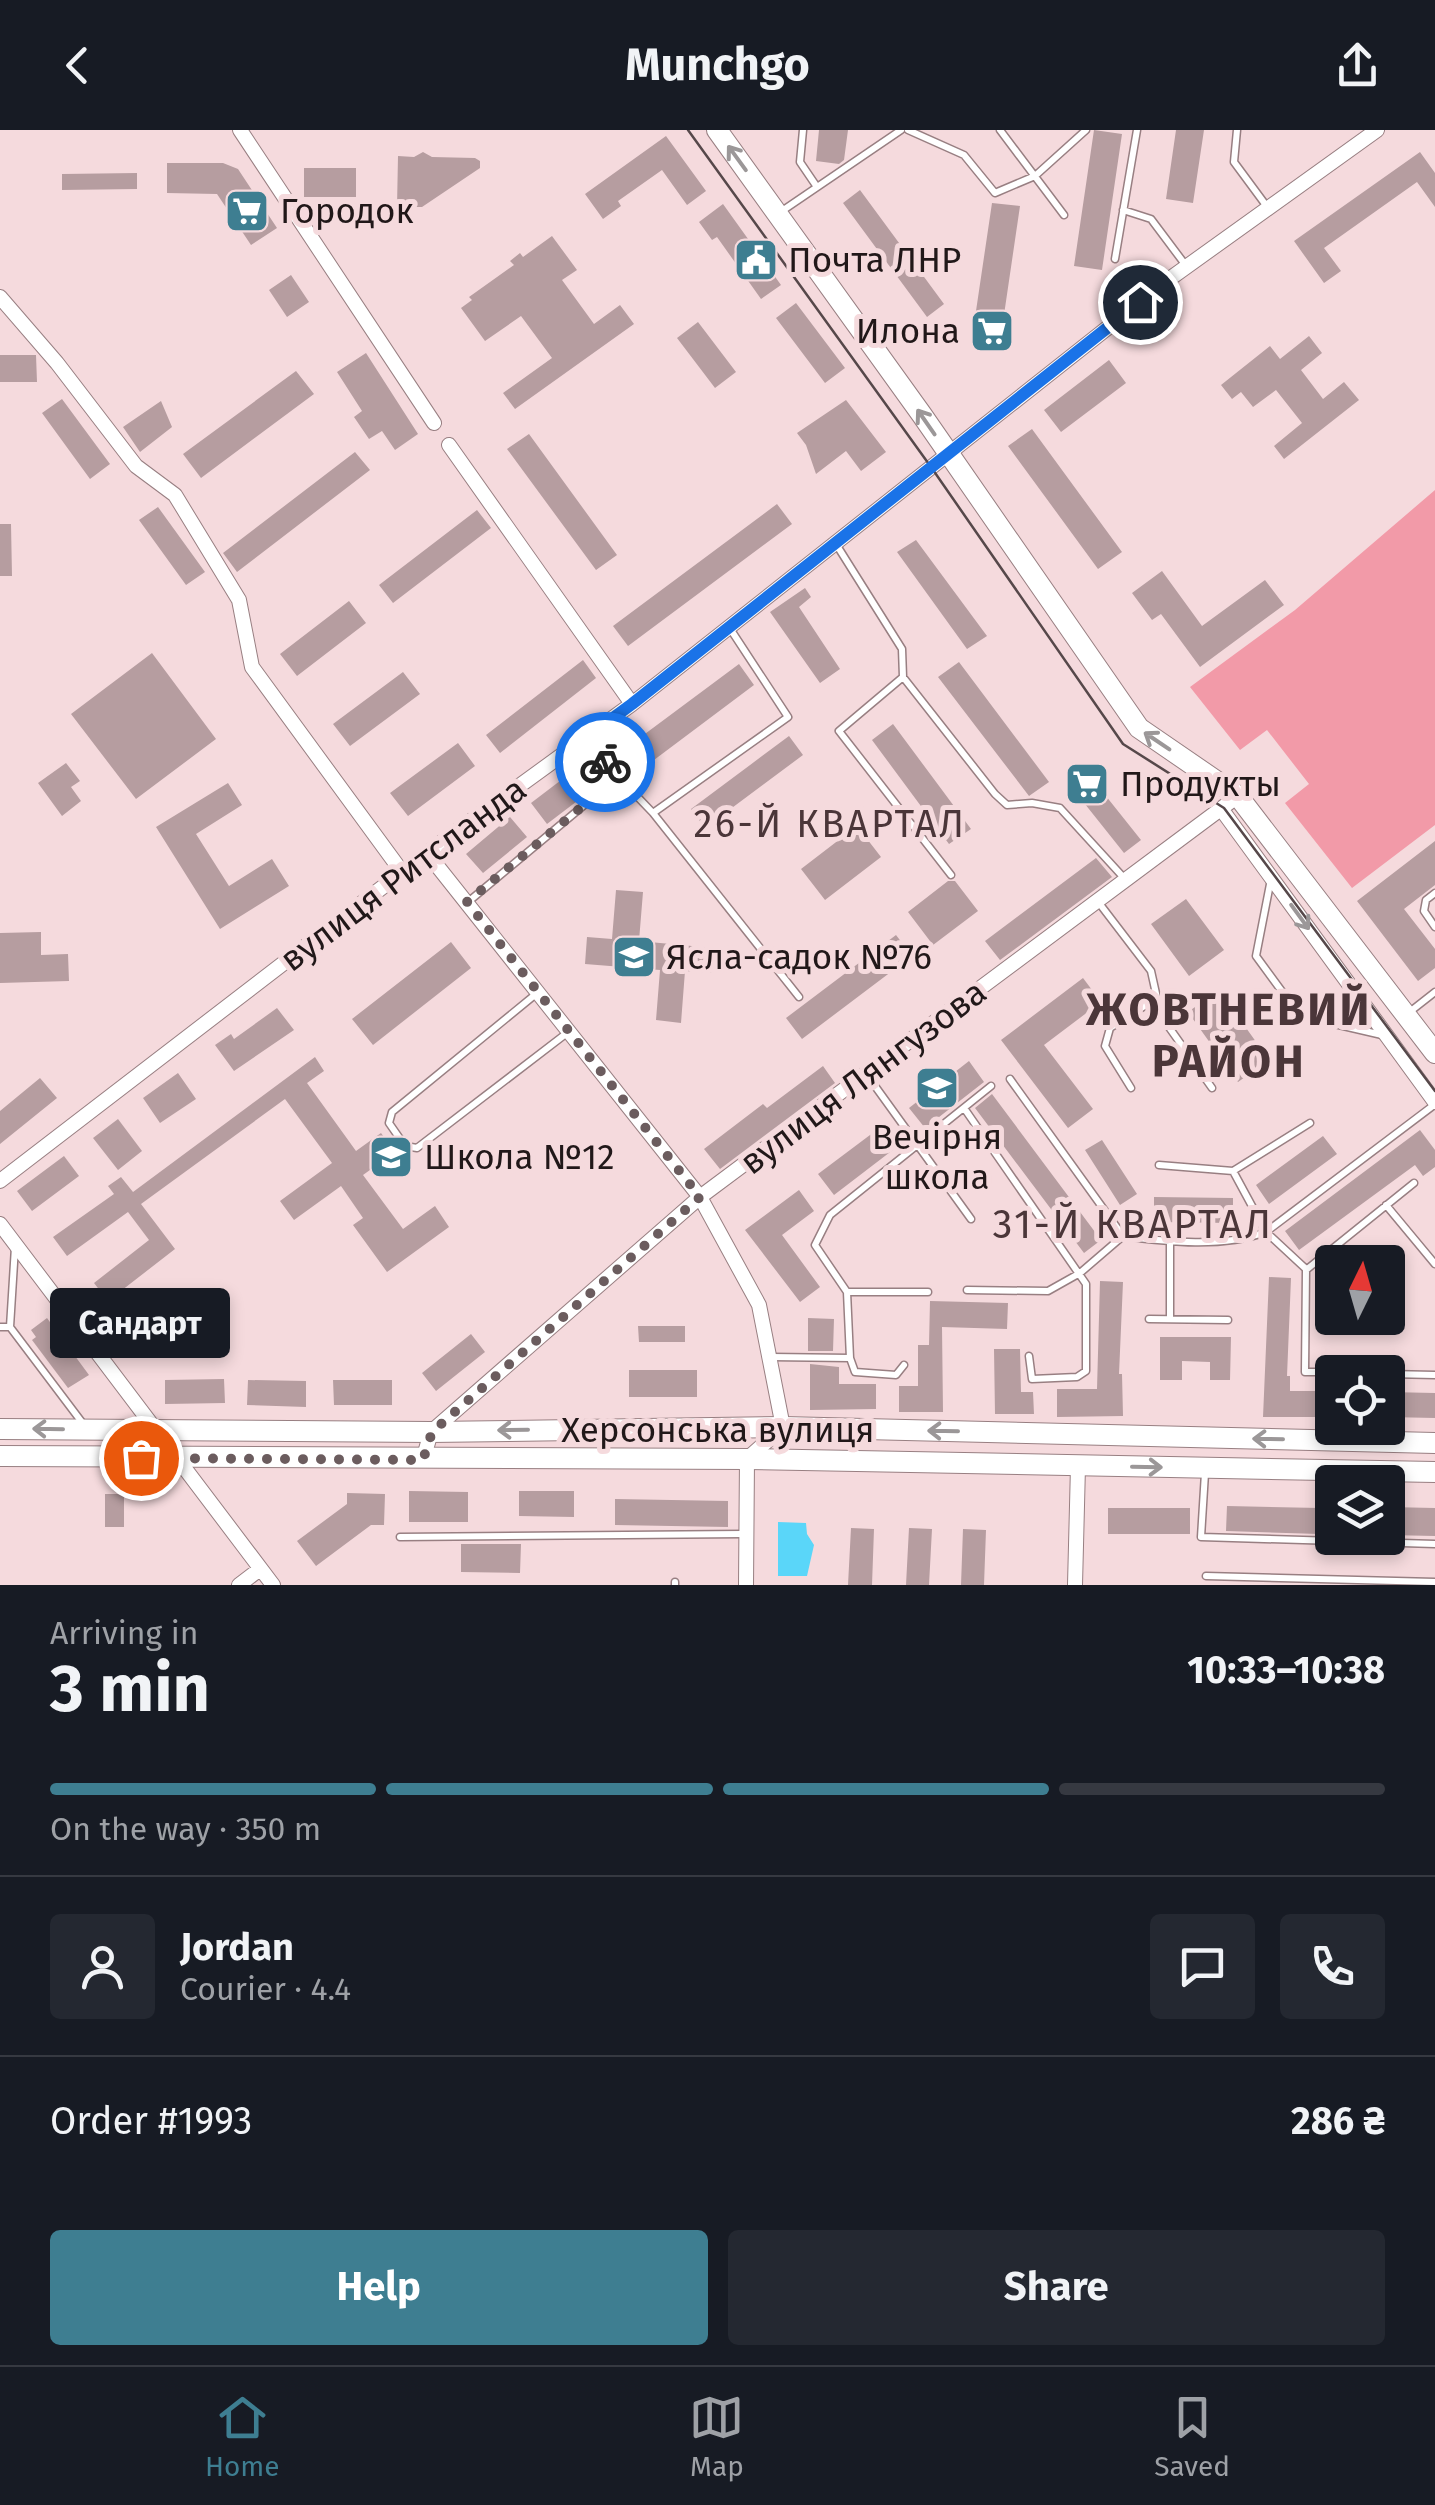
<!DOCTYPE html>
<meta charset="utf-8">
<style>
:root{--surface:#171b24;--page:#242831;--text:#f1f3f6;--muted:#9ea1a6;--line:#363941;--accent:#3e7e91}
body{margin:0;font-family:"Fira Sans",sans-serif;background:var(--page);color:var(--text);height:100vh;display:flex;flex-direction:column;font-size:38px;white-space:nowrap}
*{box-sizing:border-box;margin:0}
p{font-size:32px;color:var(--muted)}
.icon{flex:none;width:55px;height:55px;fill:none;stroke:currentColor;stroke-width:2;stroke-linecap:round;stroke-linejoin:round}
.map{position:relative;height:1455px;overflow:hidden}
.side{display:flex;flex-direction:column;background:var(--surface);flex:1}
.side>*{flex:none}
.needle{width:65px;rotate:5deg}
.buttons{position:absolute;left:1315px;top:1115px;display:grid;gap:20px}
.buttons a{display:grid;place-items:center;width:90px;height:90px;border-radius:10px;background:var(--surface);box-shadow:0 5px 15px #0003;font-size:50px}
.pin{position:absolute;display:grid;place-items:center;width:85px;height:85px;color:#fff;margin:-42px;border:5px solid #fff;border-radius:50%;box-shadow:0 2px 10px #0007}
.courier{position:absolute;display:grid;place-items:center;width:100px;height:100px;margin:-50px;border:8px solid #1a73e8;border-radius:50%;background:#fff;color:#222;box-shadow:0 2px 12px #0007}
.bubble{position:absolute;height:70px;border-radius:10px;background:var(--surface);box-shadow:0 5px 15px #0003;font-size:32px;font-weight:700;line-height:70px;text-align:center}
.headline em{font-style:normal;font-weight:700}
.headline div{display:flex;flex-direction:column-reverse}
.headline{display:flex;align-items:center;justify-content:space-between;height:170px;padding:0 50px}
h1{font-size:65px;font-weight:700;line-height:75px}
.bar{display:grid;grid-template-columns:repeat(4,1fr);gap:15px 10px;align-content:center;height:120px;padding:0 50px}
.bar i{height:12px;border-radius:8px;background:var(--line)}
.bar .selected{background:var(--accent)}
.bar p{grid-column:span 4}
.line{display:flex;align-items:center;gap:25px;padding:0 50px;border-top:2px solid var(--line)}
.line div{flex:1}
.round{display:grid;place-items:center;flex:none;width:105px;height:105px;border-radius:10px;background:var(--page)}
.cta{display:flex;gap:20px;margin-top:auto;padding:20px 50px}
.cta a{flex:1;height:115px;border-radius:10px;background:var(--accent);color:#fff;font-size:40px;font-weight:700;line-height:115px;text-align:center}
.cta a+a{background:var(--page);color:var(--text)}
header{display:flex;justify-content:space-between;align-items:center;height:130px;padding:0 50px;background:var(--surface);font-size:45px;font-weight:700}
.tabs{display:flex;justify-content:space-around;align-items:center;height:140px;border-top:2px solid var(--line);background:var(--surface);font-size:28px;color:var(--muted)}
.tabs a{display:grid;justify-items:center;gap:5px}
.tabs .selected{color:var(--accent)}
.map>svg:first-child{display:block}
.green{fill:#f29aa8}
.water{fill:#5ad6f9}
.building{fill:#b69da0}
.lines{fill:none;stroke-linecap:round;stroke-linejoin:round}
.lane-casing{stroke:#987f82;stroke-width:9}
.street-casing{stroke:#987f82;stroke-width:16}
.secondary-casing{stroke:#987f82;stroke-width:22}
.lane{stroke:#fff;stroke-width:6}
.street{stroke:#fff;stroke-width:14}
.secondary{stroke:#fff;stroke-width:20}
.tram{stroke:#56484a;stroke-width:2.5}
.oneway{stroke:#9b9798}
.done{stroke:#6b5c5e;stroke-width:10;stroke-dasharray:0 18}
.route{stroke:#1a73e8;stroke-width:12}
.labels{text-anchor:middle;dominant-baseline:central;stroke-width:10;stroke-linejoin:round;paint-order:stroke}
.poi-label{font-size:35px;fill:#211819;stroke:#f5dadd;text-anchor:start}
.street-label{font-size:35px;fill:#211819;stroke:#f5dadd}
.neighbourhood-label{font-size:38px;letter-spacing:2.5px;fill:#4b3639;stroke:#f5dadd}
.quarter-label{font-size:40px;letter-spacing:2.5px;fill:#4b3639;stroke:#f5dadd}
.district-label{font-size:45px;font-weight:bold;letter-spacing:2.5px;fill:#4b3639;stroke:#f5dadd}
</style>
<header><svg class="icon" aria-label="back" viewBox="0 0 24 24"><path d="M15 5l-7 7 7 7"/></svg>Munchgo<svg class="icon" aria-label="share" viewBox="0 0 24 24"><path d="M12 15V3M7 8l5-5 5 5M5 13v7h14v-7"/></svg></header>
<div class="map">
<svg width="1435" height="1455" viewBox="0 0 1435 1455">
<rect width="100%" height="100%" fill="#f5dadd"/>
<path class="green" d="M1435 360V695L1352 758 1285 673 1309 654 1267 600 1240 620 1190 557 1295 480Z"/>
<path class="water" d="M778 1392 806 1393 807 1404 814 1415 807 1446H778Z"/>
<path class="building" d="M819 0H848L844 30 839 34 816 31Z
M1094 0 1122 4 1102 140 1074 136Z
M1176 0H1204L1193 73 1166 69Z
M666 6 706 61 687 75 662 40 618 71 621 76 603 89 585 64Z
M423 22 432 27 475 28 480 31V38L422 77H397L398 26 414 27Z
M1420 22 1435 43V77L1417 52 1324 118 1341 141 1324 153 1294 111Z
M167 33H223L238 39 277 98 251 115 217 64 167 63Z
M304 38H356V67H304Z
M137 43V59L62 60V44Z
M860 60 944 174 927 187 843 73Z
M992 73 1020 76 1000 212 972 208Z
M723 74 781 155 761 169 717 107 712 110 699 92Z
M552 106 577 140 562 150 594 194 620 175 634 194 515 279 503 263 552 228 521 186 485 211 461 178 472 170 469 167 514 135 510 131 520 123 523 127Z
M291 145 309 172 287 187 269 160Z
M796 173 845 238 825 253 776 188Z
M698 192 736 242 715 258 677 208Z
M1309 206 1322 223 1301 240 1323 269 1344 252 1359 270 1284 329 1274 316 1302 293 1276 260 1253 277 1241 262 1232 269 1221 255 1270 216 1280 229Z
M366 223 418 304 395 320 382 301 369 309 354 287 362 281 337 242Z
M0 225H36L37 252H0Z
M1109 230 1126 253 1061 302 1044 280Z
M296 241 314 264 201 348 183 324Z
M62 269 110 334 90 349 42 283Z
M846 270 886 322 861 341 846 321 816 344 806 315 797 303Z
M161 271 172 297 140 322 123 297Z
M1032 299 1122 422 1098 439 1008 316Z
M529 304 617 425 596 440 507 319Z
M355 322 370 340 237 442 223 423Z
M777 374 792 394 628 516 613 496Z
M158 377 205 442 186 455 139 390Z
M477 380 491 398 393 473 379 455Z
M0 394H11L12 446H0Z
M916 410 987 506 967 519 897 422Z
M1162 441 1202 496 1265 450 1284 475 1200 537 1161 484 1152 490 1132 463Z
M805 458 811 467 799 477 840 539 820 553 770 482Z
M349 471 366 493 297 546 280 524Z
M152 523 216 609 136 669 71 584Z
M583 530 596 548 500 623 486 605Z
M959 532 1049 652 1029 666 938 547Z
M739 534 754 555 638 642 622 621Z
M403 542 420 564 350 616 333 594Z
M893 594 971 699 949 714 872 610Z
M789 606 803 625 705 698 691 679Z
M458 613 475 636 408 686 390 663Z
M66 633 80 651 71 657 81 671 62 686 38 653Z
M573 641 589 662 547 694 531 673Z
M1086 641 1141 710 1124 723 1069 654Z
M228 653 242 675 196 704 229 756 272 729 289 756 220 799 156 697Z
M510 687 527 707 483 743 466 724Z
M857 696 881 727 825 770 801 739Z
M1435 711V755L1404 779 1435 819V838L1418 851 1357 771Z
M1096 728 1112 747 1000 830 985 811Z
M948 751H955L978 781 933 815 908 782Z
M616 760 643 762 639 811 713 818 711 843 685 841 681 893 656 890 660 840 585 834 587 807 612 809Z
M1186 769 1224 820 1189 846 1151 794Z
M41 802V825L68 824 69 851 0 853V803Z
M896 805 912 826 802 909 786 888Z
M451 812 471 838 373 915 352 889Z
M1083 848 1101 872 1044 915 1093 979 1068 998 1001 910Z
M1219 860 1269 930 1238 952 1188 882Z
M277 878 294 900 234 941 215 915 231 904 234 909Z
M315 927 324 941 307 953 356 1021 381 1003 395 1022 363 1045 403 1099 435 1076 449 1097 387 1142 353 1095 363 1088 341 1056 294 1090 280 1071 332 1033 285 969 141 1074 175 1119 108 1171 94 1153 149 1110 128 1082 67 1126 53 1107 114 1064 108 1056 121 1047 133 1062Z
M969 931 984 952 925 998 909 978Z
M823 936 835 953 720 1039 704 1019 763 974 767 978Z
M178 943 196 969 160 993 143 968Z
M40 948 57 968 0 1014V981Z
M992 964 1101 1110 1084 1123 975 978Z
M118 989 142 1021 118 1040 93 1008Z
M882 996 898 1016 834 1065 818 1044Z
M1420 1000 1435 1020V1037L1423 1046 1415 1035 1299 1120 1285 1101Z
M1323 1006 1337 1024 1269 1074 1256 1055Z
M1102 1010 1137 1064 1120 1075 1085 1020Z
M64 1026 79 1046 32 1081 17 1061Z
M799 1060 814 1081 782 1105 820 1157 800 1172 745 1100Z
M1154 1067 1233 1068V1093L1154 1092Z
M1269 1147 1291 1148 1287 1246H1290V1261H1326V1287H1263Z
M1100 1151 1123 1152 1119 1244H1122L1123 1286 1057 1287V1259H1097Z
M169 1164 184 1183 137 1219 122 1199Z
M930 1171 1008 1173 1007 1199 942 1197 943 1282H899V1256H918V1215H929Z
M47 1188 89 1245 68 1258 32 1210 36 1207 31 1200Z
M808 1188 834 1189 833 1221H808Z
M638 1196H685V1212H639Z
M471 1204 485 1222 436 1261 422 1243Z
M1160 1207H1231L1230 1250H1210V1232L1182 1231V1250H1160Z
M994 1219H1020L1021 1262H1033L1034 1284H995Z
M810 1234 839 1237V1254H876V1279L810 1280Z
M629 1240H697V1267H629Z
M224 1249 225 1273 165 1274V1250Z
M248 1250 306 1251V1277L247 1275Z
M333 1250H392V1275H334Z
M1388 1262 1435 1263V1288L1388 1287Z
M409 1361 468 1362V1392H409Z
M519 1361H574V1387L519 1386Z
M347 1363 385 1364 384 1395H371L316 1436 297 1411 347 1374Z
M105 1364H124V1397H105Z
M615 1369 728 1371V1397L615 1395Z
M1227 1376 1320 1378 1319 1404 1226 1401Z
M1388 1377 1435 1378V1406L1388 1405Z
M1108 1378H1190V1404H1108Z
M851 1398 874 1399 872 1455H848Z
M909 1398 932 1399 929 1455H906Z
M963 1399 986 1400 984 1455H961Z
M461 1414H521L520 1443 461 1442Z"/>
<g class="lines">
<defs>
<path id="lane" d="M803 0 800 32 817 57
M908 0 964 25 995 63 1035 46 1086 0
M1000 0 1064 85
M1237 0 1234 32 1268 78
M1123 80 1151 89 1187 137
M779 83 901 0
M1115 129 1137 0
M836 414 902 519 903 547 839 601 951 745
M903 547 995 664 1007 675 1032 673 1060 678 1124 748
M584 611 653 683 799 867
M653 683 788 587 729 497
M1271 749 1256 826 1300 886 1382 905
M1435 763 1426 770 1424 781 1435 797
M468 772 619 646
M1099 773 1151 841 1161 886 1212 958
M536 864 392 982 389 993 405 1016 417 1018 567 903
M1407 884 1435 862
M867 945 971 1089
M1010 949 1123 1106C1169 1112 1222 1118 1266 1102L1434 975
M1131 958 1105 916 1110 898 1157 868
M964 978 1086 1154V1241L1077 1247 1032 1249 1029 1226
M1159 1035 1233 1041 1310 993
M1233 1041 1266 1102 1306 1139
M1386 1075 1435 1134
M15 1117 10 1197 84 1295
M967 1160 1048 1161 1080 1143 1123 1106
M847 1162 850 1228 855 1242 896 1245 904 1235
M928 1162H847L815 1115 830 1085 991 956
M1149 1189 1228 1190
M1170 1189V1110
M0 1197H10
M771 1227 850 1228
M1339 1242H1305L1306 1140 1414 1053
M1388 1244 1435 1245
M1205 1343 1201 1407 1435 1414
M400 1407 743 1404
M1206 1446 1435 1452
M675 1455V1452"/>
<path id="street" d="M240 0 434 293
M0 167 57 233 136 336 175 365 239 470 252 537 402 742
M449 315 632 574
M1222 680 1435 972
M427 723 700 1067 759 1175 783 1297 747 1329 746 1455
M0 1051 427 723 632 574 1168 150 1377 0
M0 1094 273 1455
M423 1330 431 1302 700 1067 1238 666
M239 1455 260 1439
M1075 1455 1078 1336"/>
<path id="secondary" d="M717 0 922 285 1139 598 1238 666 1435 923
M0 1299 431 1302 783 1297 1435 1313
M0 1326 747 1329 1435 1342"/>
</defs>
<use href="#lane" class="lane-casing"/>
<use href="#street" class="street-casing"/>
<use href="#secondary" class="secondary-casing"/>
<use href="#lane" class="lane"/>
<use href="#street" class="street"/>
<use href="#secondary" class="secondary"/>
<path class="tram" d="M688 0 931 337 1123 614 1224 678 1435 961"/>
</g>
<defs><path id="oneway-shaft" d="M-6 0H5M1.5-3L5.5 0L1.5 3" fill="none" stroke-width="1.6" stroke-linecap="round" stroke-linejoin="round" transform="scale(2.5)"/></defs>
<g class="oneway">
<use href="#oneway-shaft" transform="translate(737 28) rotate(-126)"/>
<use href="#oneway-shaft" transform="translate(926 292) rotate(-125)"/>
<use href="#oneway-shaft" transform="translate(1157 611) rotate(-146)"/>
<use href="#oneway-shaft" transform="translate(1300 787) rotate(54)"/>
<use href="#oneway-shaft" transform="translate(48 1299) rotate(-179)"/>
<use href="#oneway-shaft" transform="translate(513 1300) rotate(179)"/>
<use href="#oneway-shaft" transform="translate(943 1301) rotate(-179)"/>
<use href="#oneway-shaft" transform="translate(1268 1309) rotate(-179)"/>
<use href="#oneway-shaft" transform="translate(1147 1337) rotate(1)"/>
</g>
<g class="lines">
<path class="done" d="M141 1328 423 1330 432 1302 700 1067 467 772 619 646 605 632"/>
<path class="route" d="M605 632 583 610 632 574 1140 172"/>
</g>
<defs>
<symbol id="supermarket-square" viewBox="-11 -11 22 22"><rect x="-9" y="-9" width="18" height="18" rx="4" fill="#3e7e91" stroke="#f5dadd"/><path d="M-6-5.5h2.5l.6 2H6L4.5 2H-2.5L-4.4-4H-6ZM-1.5 3.2a1.3 1.3 0 1 0 .1 0ZM3 3.2a1.3 1.3 0 1 0 .1 0Z" fill="#fff"/></symbol>
<symbol id="civic-square" viewBox="-11 -11 22 22"><rect x="-9" y="-9" width="18" height="18" rx="4" fill="#3e7e91" stroke="#f5dadd"/><path d="M-.6-6.5H3V-4.5H.6V-3L4-1V1h2V6H-6V1h2V-1L-.6-3ZM-1.2 2.5V6h2.4V2.5Z" fill="#fff"/></symbol>
<symbol id="school-square" viewBox="-11 -11 22 22"><rect x="-9" y="-9" width="18" height="18" rx="4" fill="#3e7e91" stroke="#f5dadd"/><path d="M0-5L7-2L0 1L-7-2ZM-4 1L0 2.5L4 1V4Q0 6-4 4Z" fill="#fff"/></symbol>
</defs>
<g fill-rule="evenodd">
<use href="#supermarket-square" x="222" y="56" width="50" height="50"/>
<use href="#civic-square" x="731" y="105" width="50" height="50"/>
<use href="#supermarket-square" x="967" y="176" width="50" height="50"/>
<use href="#supermarket-square" x="1062" y="629" width="50" height="50"/>
<use href="#school-square" x="609" y="802" width="50" height="50"/>
<use href="#school-square" x="912" y="933" width="50" height="50"/>
<use href="#school-square" x="366" y="1002" width="50" height="50"/>
</g>
<g class="labels">
<g class="poi-label">
<text x="280" y="81">Городок</text>
<text x="788" y="130">Почта ЛНР</text>
<text x="960" y="201" text-anchor="end">Илона</text>
<text x="1120" y="654">Продукты</text>
<text x="666" y="827">Ясла-садок №76</text>
<text x="937" y="1007" text-anchor="middle">Вечірня<tspan x="937" dy="40">школа</tspan></text>
<text x="424" y="1027">Школа №12</text>
</g>
<g class="street-label">
<text transform="translate(403 744) rotate(-37)">вулиця Ритсланда</text>
<text transform="translate(863 947) rotate(-37)">вулиця Лянгузова</text>
<text x="718" y="1300">Херсонська вулиця</text>
</g>
<g class="neighbourhood-label">
<text x="830" y="694">26-Й КВАРТАЛ</text>
</g>
<g class="quarter-label">
<text x="1133" y="1095">31-Й КВАРТАЛ</text>
</g>
<g class="district-label">
<text x="1229" y="880">ЖОВТНЕВИЙ<tspan x="1229" dy="52">РАЙОН</tspan></text>
</g>
</g>
</svg>
<div class="buttons">
<a><svg class="needle" viewBox="-14 -14 28 28"><path d="M0-13l5 13h-10z" fill="#e53935"/><path d="M0 13l5-13h-10z" fill="#9ea1a6"/></svg></a>
<a><svg class="icon" aria-label="locate" viewBox="0 0 24 24"><circle cx="12" cy="12" r="6"/><path d="M12 2v4M12 18v4M2 12h4M18 12h4"/></svg></a>
<a><svg class="icon" aria-label="layers" viewBox="0 0 24 24"><path d="M12 4l9 5-9 5-9-5zM3 14l9 5 9-5"/></svg></a>
</div>
<div class="pin" style="left:141px;top:1328px;background:#ea580c"><svg class="icon" aria-label="bag" viewBox="0 0 24 24"><path d="M5 8h14l-1 12H6zM9 8a3 3 0 0 1 6 0"/></svg></div>
<div class="pin" style="left:1140px;top:172px;background:#1f2937"><svg class="icon" aria-label="home" viewBox="0 0 24 24"><path d="M3 11l9-7 9 7M6 9v11h12V9"/></svg></div>
<div class="courier" style="left:605px;top:632px"><svg class="icon" aria-label="bike" viewBox="0 0 24 24"><circle cx="6" cy="16" r="4"/><circle cx="18" cy="16" r="4"/><path d="M6 16l4-8h5l3 8M10 8l3 8H6M13 5h3"/></svg></div>
<div class="bubble" style="left:50px;top:1158px;width:180px">Сандарт</div>
</div>
<section class="side">
<div class="headline"><div><h1>3 min</h1><p>Arriving in</p></div><em>10:33–10:38</em></div>
<div class="bar"><i class="selected"></i><i class="selected"></i><i class="selected"></i><i></i><p>On the way · 350 m</p></div>
<div class="line" style="height:180px"><a class="round"><svg class="icon" aria-label="person" viewBox="0 0 24 24"><circle cx="12" cy="8" r="4"/><path d="M4 21q1-7 8-7t8 7"/></svg></a><div><b>Jordan</b><p>Courier · 4.4</p></div><a class="round"><svg class="icon" aria-label="chat" viewBox="0 0 24 24"><path d="M4 5h16v11H9l-5 4z"/></svg></a><a class="round"><svg class="icon" aria-label="phone" viewBox="0 0 24 24"><path d="M5 4h4l2 5-3 2q2 4 5 5l2-3 5 2v4C11 20 4 13 5 4z"/></svg></a></div>
<div class="line" style="height:130px"><div>Order #1993</div><b>286 ₴</b></div>
<div class="cta"><a>Help</a><a>Share</a></div>
</section>
<nav class="tabs">
<a class="selected"><svg class="icon" aria-label="home" viewBox="0 0 24 24"><path d="M3 11l9-7 9 7M6 9v11h12V9"/></svg>Home</a>
<a><svg class="icon" aria-label="map" viewBox="0 0 24 24"><path d="M3 6l6-2 6 2 6-2v14l-6 2-6-2-6 2zM9 4v14M15 6v14"/></svg>Map</a>
<a><svg class="icon" aria-label="saved" viewBox="0 0 24 24"><path d="M7 4h10v16l-5-4-5 4z"/></svg>Saved</a>
</nav>
